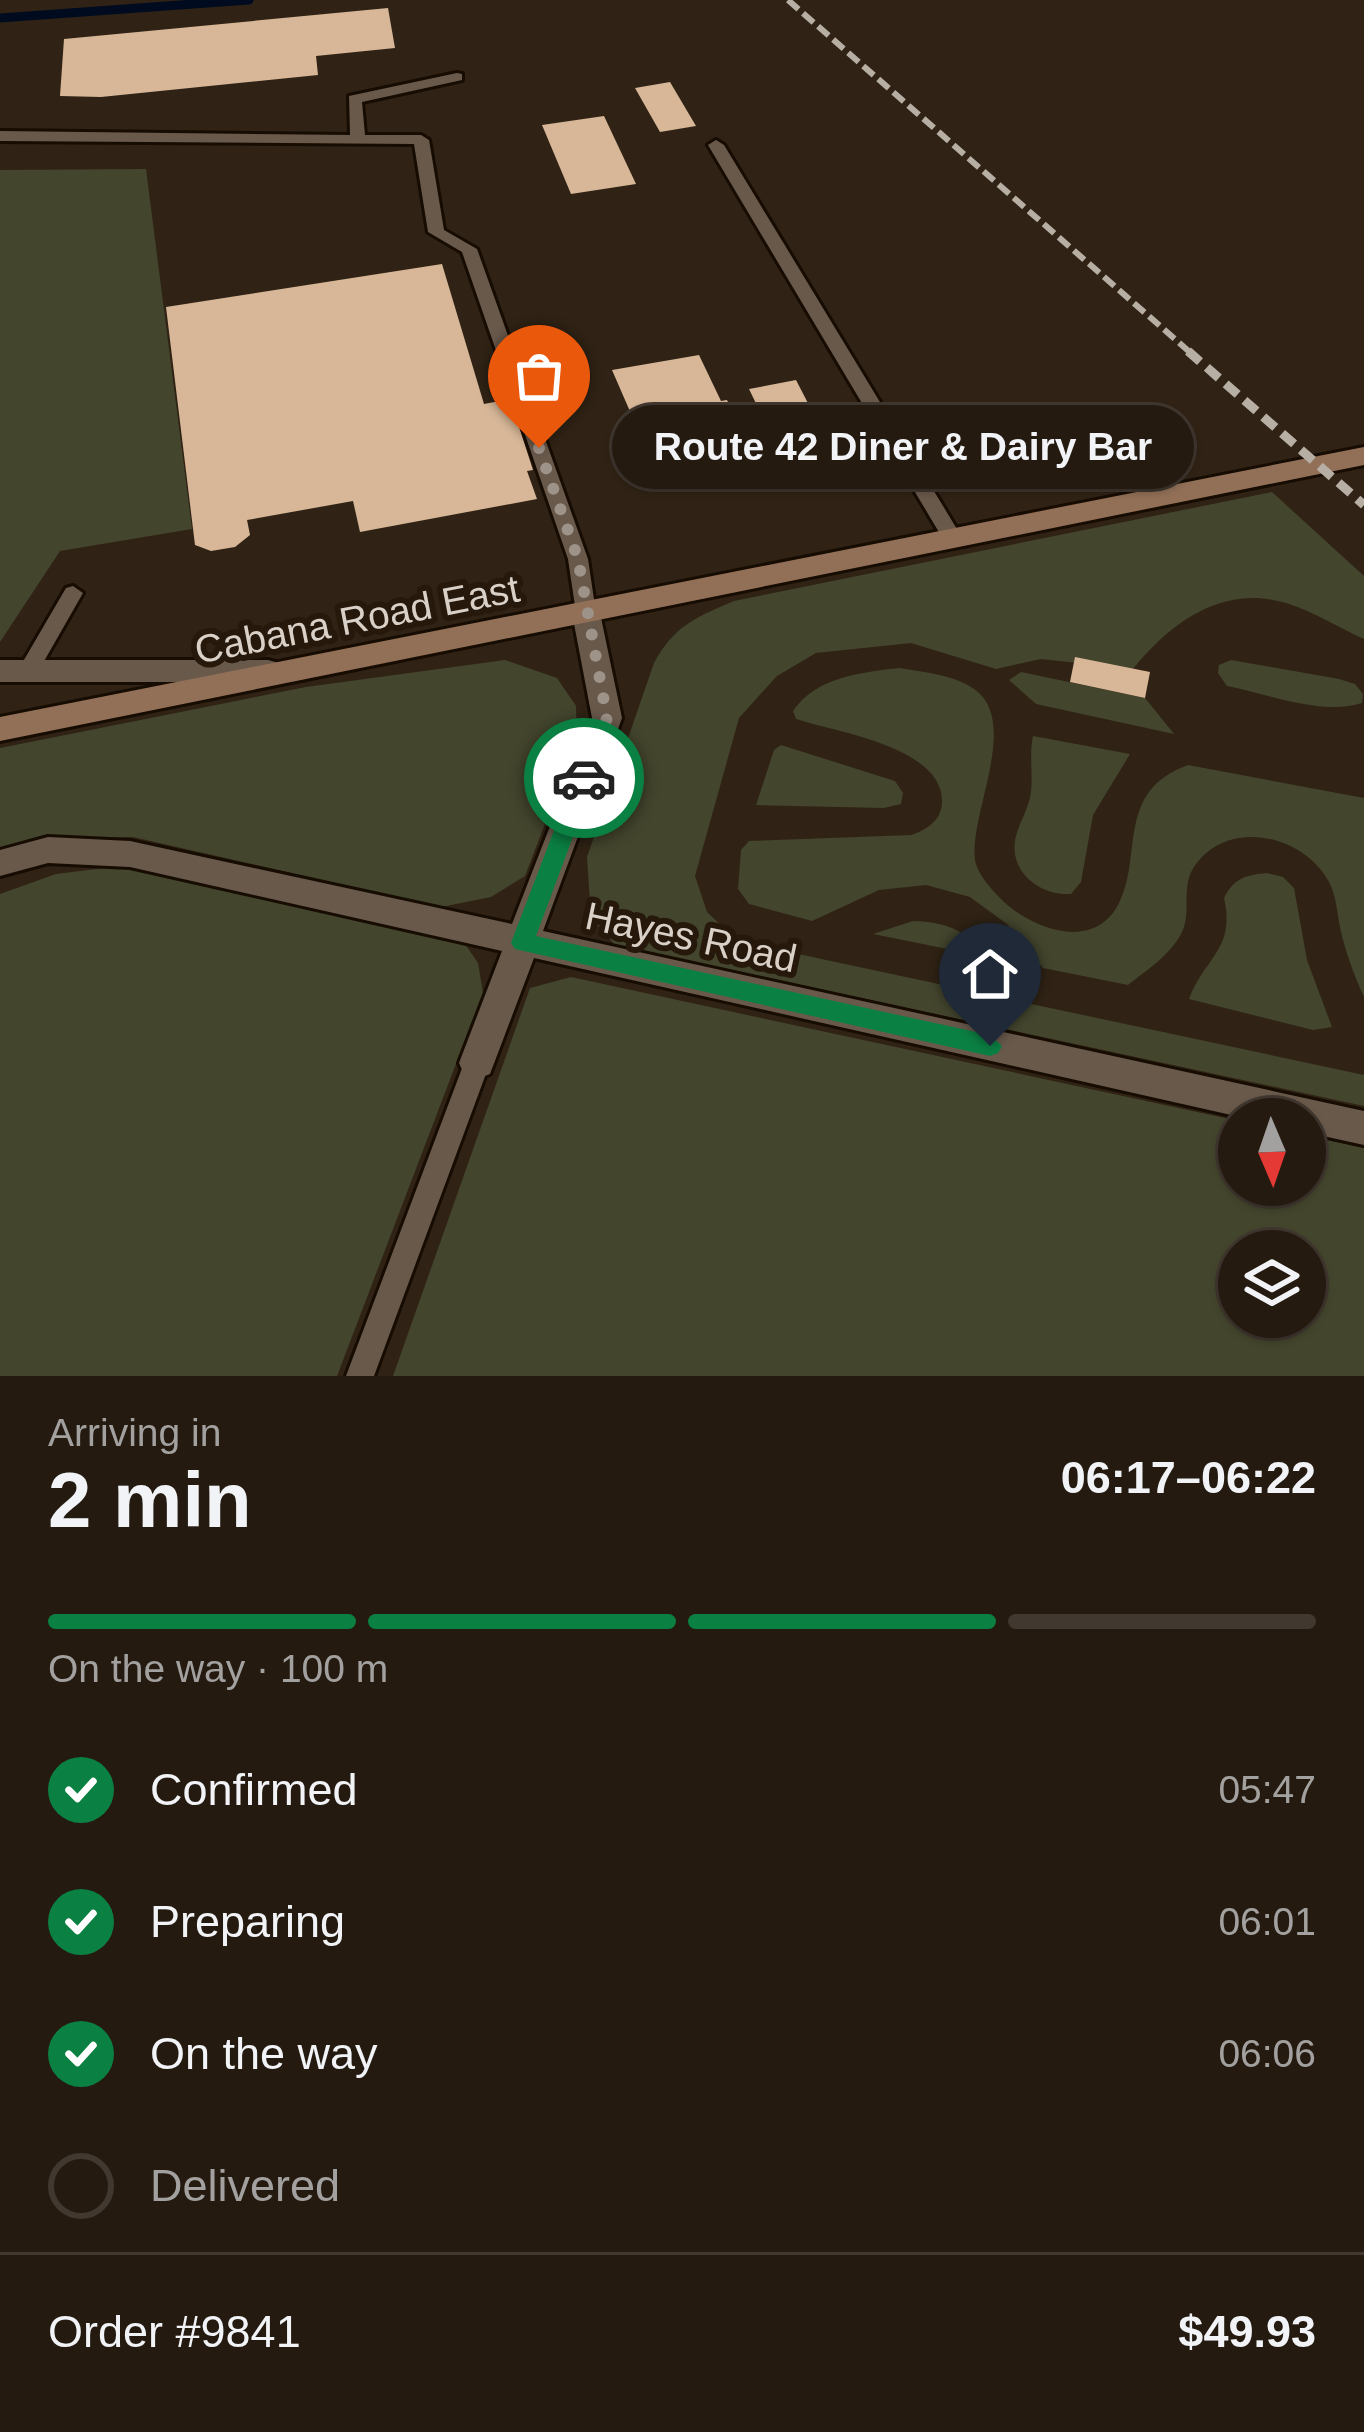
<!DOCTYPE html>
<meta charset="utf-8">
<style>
:root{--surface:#241a10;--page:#30271e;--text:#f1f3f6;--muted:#a3a19f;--line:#413830;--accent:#0b8043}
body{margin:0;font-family:Helvetica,sans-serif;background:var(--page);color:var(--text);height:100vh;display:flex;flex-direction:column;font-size:45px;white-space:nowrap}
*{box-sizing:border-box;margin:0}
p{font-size:39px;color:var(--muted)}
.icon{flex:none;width:66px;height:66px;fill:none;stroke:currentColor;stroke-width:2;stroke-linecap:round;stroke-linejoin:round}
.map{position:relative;height:1376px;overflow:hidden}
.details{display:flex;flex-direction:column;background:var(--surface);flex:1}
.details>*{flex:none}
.needle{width:78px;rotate:178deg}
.tools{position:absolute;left:1218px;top:1098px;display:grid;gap:24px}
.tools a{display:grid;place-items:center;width:108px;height:108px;border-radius:50%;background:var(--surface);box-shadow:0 3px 9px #0004,0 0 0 3px var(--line);font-size:60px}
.pin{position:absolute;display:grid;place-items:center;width:102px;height:102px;color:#fff;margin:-123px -51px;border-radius:50% 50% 50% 0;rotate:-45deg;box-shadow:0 0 12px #0007}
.pin .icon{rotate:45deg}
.courier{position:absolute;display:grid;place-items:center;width:120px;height:120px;margin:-60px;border:9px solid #0b8043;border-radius:50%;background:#fff;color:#222;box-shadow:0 3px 15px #0007}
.bubble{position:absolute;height:84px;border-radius:42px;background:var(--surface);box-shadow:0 3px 9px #0004,0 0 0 3px var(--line);font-size:39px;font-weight:700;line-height:84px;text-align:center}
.headline em{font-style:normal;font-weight:700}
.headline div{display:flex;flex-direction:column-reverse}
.headline{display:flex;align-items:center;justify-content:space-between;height:204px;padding:0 48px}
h1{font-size:78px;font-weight:700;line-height:90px}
.bar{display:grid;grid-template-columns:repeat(4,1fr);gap:18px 12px;align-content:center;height:144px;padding:0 48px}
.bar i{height:15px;border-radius:9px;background:var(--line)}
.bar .selected{background:var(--accent)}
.bar p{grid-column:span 4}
.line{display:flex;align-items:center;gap:30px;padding:0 48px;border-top:3px solid var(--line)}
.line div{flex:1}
ol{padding:0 48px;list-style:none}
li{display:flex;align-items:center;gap:36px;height:132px}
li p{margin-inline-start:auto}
li .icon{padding:12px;border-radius:50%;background:var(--accent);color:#fff;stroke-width:4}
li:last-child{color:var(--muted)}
li i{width:66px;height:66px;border:6px solid var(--line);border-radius:50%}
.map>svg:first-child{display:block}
.green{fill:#43452d;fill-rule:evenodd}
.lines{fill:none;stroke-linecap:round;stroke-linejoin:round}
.stream{stroke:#000b20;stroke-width:9}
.building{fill:#d7b798}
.service-casing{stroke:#170c02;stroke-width:6}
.minor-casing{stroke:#170c02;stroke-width:6}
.secondary-casing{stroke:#170c02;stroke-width:6}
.service{fill:#69594b;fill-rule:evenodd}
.minor{fill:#69594b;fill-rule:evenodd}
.secondary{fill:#927057;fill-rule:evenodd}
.rail-far1{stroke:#b7aea4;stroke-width:6;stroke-dasharray:14 6;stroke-linecap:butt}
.rail{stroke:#b7aea4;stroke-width:9;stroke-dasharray:16 9;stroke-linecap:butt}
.route{fill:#0b8043}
.done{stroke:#9e9389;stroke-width:12;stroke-dasharray:0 21.6}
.labels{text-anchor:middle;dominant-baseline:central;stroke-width:12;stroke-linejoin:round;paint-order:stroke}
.street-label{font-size:39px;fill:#d9d0c8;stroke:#26190c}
</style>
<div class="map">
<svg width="1364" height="1376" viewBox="0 0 1364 1376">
<rect width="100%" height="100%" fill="#302315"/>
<path class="green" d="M146 169 192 529 60 551 0 642V170Z
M1272 492 1364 576V639C1337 627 1306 607 1278 601 1217 587 1168 626 1133 669L1041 659 996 669 911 643 816 653 777 676 739 718 695 876 707 912 737 941 1364 1075V1106L615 945 591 917 587 857 654 663C674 626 696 617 734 601Z
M505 660 557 678 576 706 577 740 525 876 491 897 441 907 133 837 46 839 0 852V748L306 687Z
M1231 660 1339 679 1355 684 1363 694 1362 703C1322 716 1268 694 1227 686L1218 673 1219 665Z
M900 668C922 672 953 675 971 687 1023 718 969 812 975 860 977 873 991 889 1000 898 1029 928 1092 953 1118 905 1144 857 1114 792 1188 765L1364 798V997C1354 975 1345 951 1340 927 1337 912 1336 895 1329 882 1304 835 1230 818 1196 864 1179 886 1193 913 1181 934 1168 957 1148 969 1128 985L1043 968 1007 924 970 897 926 885 879 890 812 921 749 904 738 889 741 850 749 841 912 835C927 829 941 821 942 803 944 747 839 733 796 719L793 711C816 677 862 672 900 668Z
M1021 672 1145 698 1174 734 1036 704 1009 680Z
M1033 736 1130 754 1093 815 1081 882 1071 894C1040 896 1007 871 1016 836 1020 821 1029 808 1031 792 1033 773 1029 754 1033 736Z
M781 745 895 781 903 793 901 804 884 808 756 805 774 750Z
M121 866 465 944 478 963 483 993 337 1376H0V894L56 874Z
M1267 873 1283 877 1294 888 1307 960 1332 1027 1313 1030 1189 999C1204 958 1236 949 1224 898 1234 878 1246 875 1267 873Z
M913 921C948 922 968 932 992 958L873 934Z
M571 977 1239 1121V1185H1305V1135L1364 1148V1376H393L530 988ZM1239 1251H1305V1317H1239Z"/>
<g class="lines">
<path class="stream" d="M0 18 249 0"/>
</g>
<path class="building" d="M388 8 395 48 316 56 318 75 101 97 60 96 64 39Z
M670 82 696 126 660 132 635 88Z
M604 116 636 184 571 194 542 125Z
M442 264 484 404 510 399 533 470 527 471 537 499 360 532 353 501 247 520 250 535 235 547 211 551 195 545 166 307Z
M699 355 721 401 727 400 738 423 647 440 637 417 685 406 632 416 612 370Z
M796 380 826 438 777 447 749 389Z
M738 425 750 451 659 468 649 442Z
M1075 657 1150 672 1145 698 1070 682Z"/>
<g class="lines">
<defs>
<path id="service" d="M457 73 462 74V80L362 102 365 135H421L429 140 444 230 477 249 588 559 596 613 586 620 576 613 568 559 462 252 428 232 414 144 0 141V131L350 135 349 96Z
M716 140 724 145 960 534 963 539 960 544H946L708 145Z
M73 586 83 593 35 677H21L18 671 21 665 66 588Z
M477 1052 486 1055 490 1063 374 1376H346L464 1063 468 1055Z"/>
<path id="minor" d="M586 603 600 613 622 718 543 931 1364 1111V1145L1305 1132V1119H1249L534 958 490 1074 477 1079 464 1074 459 1063 502 951 130 867 48 863 0 876V850L48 837 130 841 512 924 592 718 572 613Z
M0 660H268L279 663 283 671 279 679 268 682H0Z"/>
<path id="secondary" d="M1364 447V465L0 741V717Z"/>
</defs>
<use href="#service" class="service-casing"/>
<use href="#minor" class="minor-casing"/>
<use href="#secondary" class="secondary-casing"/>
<use href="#service" class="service"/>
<use href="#minor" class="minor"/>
<use href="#secondary" class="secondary"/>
<path class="rail-far1" d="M788 0 1192 354"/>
<path class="rail" d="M1188 351 1364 505"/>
</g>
<path class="route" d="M584 770 595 778 536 936 990 1035 1002 1046 998 1053 990 1056 515 949 511 943 574 778Z"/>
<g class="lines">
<path class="done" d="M539 448 578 559 607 718 584 778"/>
</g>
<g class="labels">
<g class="street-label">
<text transform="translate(357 619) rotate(-11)">Cabana Road East</text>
<text transform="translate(691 937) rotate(12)">Hayes Road</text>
</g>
</g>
</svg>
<div class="tools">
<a><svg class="needle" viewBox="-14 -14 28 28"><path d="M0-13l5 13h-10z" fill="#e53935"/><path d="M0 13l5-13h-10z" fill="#a3a19f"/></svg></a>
<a><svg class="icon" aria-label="layers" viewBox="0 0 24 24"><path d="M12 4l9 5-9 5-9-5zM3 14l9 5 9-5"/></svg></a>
</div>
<div class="pin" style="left:539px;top:448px;background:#ea580c"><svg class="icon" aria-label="bag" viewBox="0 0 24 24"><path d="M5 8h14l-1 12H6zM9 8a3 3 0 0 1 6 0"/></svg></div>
<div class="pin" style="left:990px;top:1046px;background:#1f2937"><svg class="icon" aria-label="home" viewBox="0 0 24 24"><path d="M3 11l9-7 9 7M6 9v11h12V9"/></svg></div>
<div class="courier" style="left:584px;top:778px"><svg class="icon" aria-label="car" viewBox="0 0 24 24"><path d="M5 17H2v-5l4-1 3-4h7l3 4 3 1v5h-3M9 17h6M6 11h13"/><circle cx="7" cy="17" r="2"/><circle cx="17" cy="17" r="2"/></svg></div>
<div class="bubble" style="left:612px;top:405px;width:582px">Route 42 Diner &amp; Dairy Bar</div>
</div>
<section class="details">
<div class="headline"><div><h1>2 min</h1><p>Arriving in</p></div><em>06:17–06:22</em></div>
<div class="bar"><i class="selected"></i><i class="selected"></i><i class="selected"></i><i></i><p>On the way · 100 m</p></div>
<ol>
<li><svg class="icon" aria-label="check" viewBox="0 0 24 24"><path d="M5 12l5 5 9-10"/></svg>Confirmed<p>05:47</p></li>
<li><svg class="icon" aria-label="check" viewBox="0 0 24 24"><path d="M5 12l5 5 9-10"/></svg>Preparing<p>06:01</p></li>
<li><svg class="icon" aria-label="check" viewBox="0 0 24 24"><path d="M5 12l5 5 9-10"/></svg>On the way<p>06:06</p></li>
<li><i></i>Delivered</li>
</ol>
<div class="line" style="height:156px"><div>Order #9841</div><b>$49.93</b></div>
</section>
